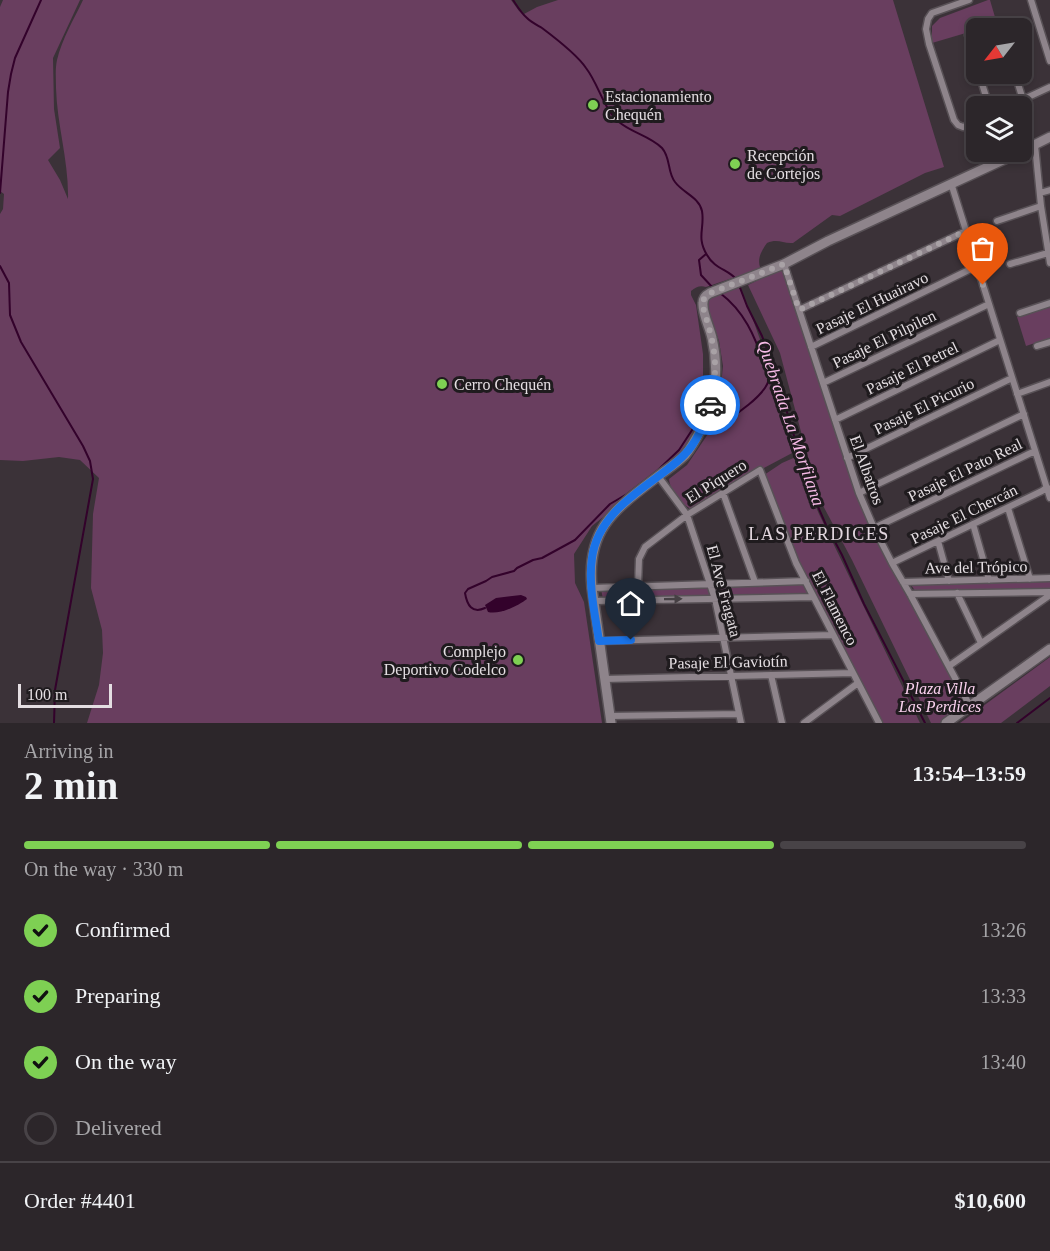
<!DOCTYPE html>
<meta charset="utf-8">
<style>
:root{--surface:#2c262a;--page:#342e32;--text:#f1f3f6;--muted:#a6a5a8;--line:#484347;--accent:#7ed053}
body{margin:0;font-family:"Times New Roman",serif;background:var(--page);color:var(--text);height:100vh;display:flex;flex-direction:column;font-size:22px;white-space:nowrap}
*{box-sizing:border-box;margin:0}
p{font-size:20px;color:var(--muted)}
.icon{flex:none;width:33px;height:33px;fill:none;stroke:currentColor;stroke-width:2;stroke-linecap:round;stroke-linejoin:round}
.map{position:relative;height:723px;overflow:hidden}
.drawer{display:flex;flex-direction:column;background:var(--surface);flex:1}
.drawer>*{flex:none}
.needle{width:39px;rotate:239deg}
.buttons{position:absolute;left:966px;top:18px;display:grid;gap:12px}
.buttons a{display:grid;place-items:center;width:66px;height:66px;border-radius:9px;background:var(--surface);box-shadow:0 3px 9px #0003,0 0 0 2px var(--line);font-size:30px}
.scale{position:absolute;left:18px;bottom:15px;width:94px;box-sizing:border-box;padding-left:6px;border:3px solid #e4dee2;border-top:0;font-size:16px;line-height:21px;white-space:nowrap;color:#e4dee2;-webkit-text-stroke:4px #1f1b1e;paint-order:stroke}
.pin{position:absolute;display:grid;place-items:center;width:51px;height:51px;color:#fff;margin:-62px -26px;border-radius:50% 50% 50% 0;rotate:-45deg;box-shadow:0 0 6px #0007}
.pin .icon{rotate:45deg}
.courier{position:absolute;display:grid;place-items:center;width:60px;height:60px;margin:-30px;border:4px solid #1a73e8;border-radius:50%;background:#fff;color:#222;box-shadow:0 2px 8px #0007}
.head em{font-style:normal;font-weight:700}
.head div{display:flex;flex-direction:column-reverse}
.head{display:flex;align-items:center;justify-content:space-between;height:102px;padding:0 24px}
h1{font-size:39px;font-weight:700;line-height:45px}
.bar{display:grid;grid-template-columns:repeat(4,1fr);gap:9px 6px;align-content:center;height:72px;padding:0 24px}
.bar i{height:8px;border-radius:4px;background:var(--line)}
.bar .current{background:var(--accent)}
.bar p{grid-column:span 4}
.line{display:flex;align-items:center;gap:15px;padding:0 24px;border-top:2px solid var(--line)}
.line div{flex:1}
ol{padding:0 24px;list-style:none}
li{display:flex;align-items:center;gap:18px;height:66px}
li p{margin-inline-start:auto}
li .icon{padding:6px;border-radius:50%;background:var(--accent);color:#111;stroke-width:4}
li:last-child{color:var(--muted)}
li i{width:33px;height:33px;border:3px solid var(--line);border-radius:50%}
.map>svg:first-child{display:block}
.green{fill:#693e5f}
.water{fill:#33022b}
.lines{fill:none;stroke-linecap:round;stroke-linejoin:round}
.stream{stroke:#33022b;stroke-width:2}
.street-casing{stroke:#585156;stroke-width:9}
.secondary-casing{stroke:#585156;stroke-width:12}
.street{stroke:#8e848b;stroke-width:6}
.secondary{stroke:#8e848b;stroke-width:9}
.oneway{fill:#464044}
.done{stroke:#a9a2a6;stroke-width:6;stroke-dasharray:0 10.8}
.route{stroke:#1a73e8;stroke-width:8}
.poi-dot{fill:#7ed053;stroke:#1f1b1e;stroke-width:2}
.labels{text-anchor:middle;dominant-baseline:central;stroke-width:6;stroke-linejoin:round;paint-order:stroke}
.poi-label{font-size:16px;fill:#e4dee2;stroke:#1f1b1e;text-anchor:start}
.street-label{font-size:16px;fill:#e4dee2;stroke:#1f1b1e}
.park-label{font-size:16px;font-style:italic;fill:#fad1ee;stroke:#1f1b1e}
.water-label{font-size:18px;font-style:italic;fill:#f7bbe7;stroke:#1f1b1e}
.neighbourhood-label{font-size:18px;letter-spacing:1.5px;fill:#e3d7df;stroke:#1f1b1e}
</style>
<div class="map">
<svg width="1050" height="723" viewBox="0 0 1050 723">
<rect width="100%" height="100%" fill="#3b3238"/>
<path class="green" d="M3 0H80L53 58 54 109 60 148 48 160 60 180 68 199C69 162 57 125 56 88 56 79 55 69 57 60 62 39 74 19 83 0H511L519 11 524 14 537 7 558 0H893L944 167 925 173 840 216 832 215 793 243C783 244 778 238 767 243 762 250 757 258 760 267L759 269 706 287C700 285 696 287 691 291V295L696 305 703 354V389L695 422 699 433 683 453 592 526 574 554 575 583 584 602 602 723H87L99 685 103 653 102 630 91 588 93 514 99 478 80 460 59 457 23 461 0 460V214L3 209 4 194 0 191V7Z
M988 0H990L997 24 983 28H976V30L932 43V26L940 18Z
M783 268 853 485 968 705 942 723H931L852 560 820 500 812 473 780 353 748 285Z
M738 285 752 317 766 356 794 452 760 470 694 510C683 507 670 491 669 479L687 465 710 431 720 394 723 366 719 341 707 306V299Z
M1050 306V338L1026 346 1017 317Z
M798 456 806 484 819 514 920 723H882L810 585 794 551 764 475 782 463Z
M805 582 811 593 603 599 601 589Z
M1050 582V589L916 592 911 585Z
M1050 657V686L1001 723H960Z"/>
<path class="water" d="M521 595 526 597 527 599C518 606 499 615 488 612L485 605 496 598Z"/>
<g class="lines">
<path class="stream" d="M513 0C517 6 521 13 527 18 531 22 537 25 542 28 554 37 578 56 586 68 599 85 603 108 619 122 632 133 650 136 662 148 671 158 667 172 675 182 683 193 699 197 702 211 705 228 696 237 707 255 714 268 728 270 735 278
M0 193 8 92 11 74 15 58 41 0
M706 254 699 260 701 275 713 288
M0 266 9 283 10 315 21 342 83 446 90 461 93 479 55 690 54 723
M739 285 747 306 762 336 773 365 809 486 826 525 842 555 864 604 925 723
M718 423C732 419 769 393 769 377 769 373 765 368 764 364 755 336 744 311 720 293
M485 608C472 614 467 605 465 593L468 589 486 581 492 577 514 571 517 568 533 560 542 558 575 540 610 504 627 494 658 470 679 450 694 427
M1017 723 1050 698"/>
<defs>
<path id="street" d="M969 0 932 13 928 19 926 29 929 44 954 120 958 125 963 127 976 122
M1031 0 1050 61
M989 28 1000 25 1001 28
M976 33 968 35 976 65
M979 74 989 106
M1015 74 1023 100
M1009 106 1050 87
M1035 145 1041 206 1050 263
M951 183 1050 498
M1040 193 1050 190
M997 221 1041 206
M784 264 859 493 874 528 892 563 910 594 970 706
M1010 264 1048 253
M799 310 966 231
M1020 313 1050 303
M1037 346 1050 342
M811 347 977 266
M823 383 989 304
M1017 394 1050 382
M835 420 1000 340
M847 458 1012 378
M658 476 687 515 715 599 741 723
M723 493 755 582
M859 493 1024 414
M1008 508 1030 579
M973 524 989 580
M874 528 1035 451
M938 541 949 581
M892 563 1042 491 1047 487
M903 582 1050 578
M638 586 639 559 645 547 687 515 760 470 796 563 879 723
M592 588 806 581
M957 593 981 643
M910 594 1050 592
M594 601 813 597
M599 641 833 635
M949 666 1050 595
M771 675 782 723
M604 679 853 673
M610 716 739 714
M804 723 858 683"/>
<path id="secondary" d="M1022 151 1050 137
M611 723 592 588C586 529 614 510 657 477 666 470 677 463 685 455 692 447 697 437 702 427 716 400 719 368 712 338 710 328 702 313 703 303 703 298 706 295 710 293L784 264 828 241 1020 152
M946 723 1050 649"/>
</defs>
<use href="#street" class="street-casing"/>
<use href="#secondary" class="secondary-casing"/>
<use href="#street" class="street"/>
<use href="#secondary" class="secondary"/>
</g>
<defs><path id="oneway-solid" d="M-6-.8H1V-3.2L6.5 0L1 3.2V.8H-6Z" transform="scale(1.5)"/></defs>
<use class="oneway" href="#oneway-solid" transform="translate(673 599) rotate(-1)"/>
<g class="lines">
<path class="done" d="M710 405C720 363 714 344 702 304L704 299 708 294 784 264 799 310 966 231 983 285"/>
<path class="route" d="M631 640 599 641C595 614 588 585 592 558 597 519 631 496 660 475 669 468 678 462 685 454 698 441 705 422 710 405"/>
</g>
<g class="poi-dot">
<circle cx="593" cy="105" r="6"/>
<circle cx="735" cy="164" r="6"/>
<circle cx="442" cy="384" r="6"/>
<circle cx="518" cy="660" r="6"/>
</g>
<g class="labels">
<g class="poi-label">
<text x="605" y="96">Estacionamiento<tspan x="605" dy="18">Chequén</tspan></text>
<text x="747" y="155">Recepción<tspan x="747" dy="18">de Cortejos</tspan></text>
<text x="454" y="384">Cerro Chequén</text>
<text x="506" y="651" text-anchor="end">Complejo<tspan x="506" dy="18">Deportivo Codelco</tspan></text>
</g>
<g class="street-label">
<text transform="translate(872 303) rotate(-26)">Pasaje El Huairavo</text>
<text transform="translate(884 339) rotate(-26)">Pasaje El Pilpilen</text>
<text transform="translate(912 368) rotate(-26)">Pasaje El Petrel</text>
<text transform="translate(924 406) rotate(-26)">Pasaje El Picurio</text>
<text transform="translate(867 470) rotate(70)">El Albatros</text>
<text transform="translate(965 470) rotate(-26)">Pasaje El Pato Real</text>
<text transform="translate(716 481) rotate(-32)">El Piquero</text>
<text transform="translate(964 514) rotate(-26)">Pasaje El Chercán</text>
<text transform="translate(976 567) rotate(-1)">Ave del Trópico</text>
<text transform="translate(724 591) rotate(75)">El Ave Fragata</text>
<text transform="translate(835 608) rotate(63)">El Flamenco</text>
<text transform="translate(728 662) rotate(-1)">Pasaje El Gaviotín</text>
</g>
<g class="park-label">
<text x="940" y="688">Plaza Villa<tspan x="940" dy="18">Las Perdices</tspan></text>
</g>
<g class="water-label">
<text transform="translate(791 423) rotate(71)">Quebrada La Morfilana</text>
</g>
<g class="neighbourhood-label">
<text x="819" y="534">LAS PERDICES</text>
</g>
</g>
</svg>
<div class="buttons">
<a><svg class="needle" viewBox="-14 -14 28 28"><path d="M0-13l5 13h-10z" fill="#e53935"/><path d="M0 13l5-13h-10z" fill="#a6a5a8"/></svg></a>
<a><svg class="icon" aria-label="layers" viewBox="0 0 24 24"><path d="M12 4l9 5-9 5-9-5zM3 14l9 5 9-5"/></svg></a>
</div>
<div class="scale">100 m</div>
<div class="pin" style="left:983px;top:285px;background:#ea580c"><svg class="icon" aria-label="bag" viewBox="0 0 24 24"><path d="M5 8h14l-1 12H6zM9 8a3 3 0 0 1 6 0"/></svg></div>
<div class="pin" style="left:631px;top:640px;background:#1f2937"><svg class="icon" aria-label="home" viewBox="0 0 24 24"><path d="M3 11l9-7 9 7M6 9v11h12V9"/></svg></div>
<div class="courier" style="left:710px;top:405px"><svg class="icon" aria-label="car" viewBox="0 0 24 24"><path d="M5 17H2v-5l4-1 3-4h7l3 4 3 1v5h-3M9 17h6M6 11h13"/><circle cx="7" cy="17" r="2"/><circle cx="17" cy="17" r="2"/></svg></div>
</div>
<section class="drawer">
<div class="head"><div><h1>2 min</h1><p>Arriving in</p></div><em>13:54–13:59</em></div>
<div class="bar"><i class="current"></i><i class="current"></i><i class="current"></i><i></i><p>On the way · 330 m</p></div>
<ol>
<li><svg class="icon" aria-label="check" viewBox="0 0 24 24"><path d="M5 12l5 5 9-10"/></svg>Confirmed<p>13:26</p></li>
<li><svg class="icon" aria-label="check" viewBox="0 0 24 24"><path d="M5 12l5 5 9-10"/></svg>Preparing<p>13:33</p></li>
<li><svg class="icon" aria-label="check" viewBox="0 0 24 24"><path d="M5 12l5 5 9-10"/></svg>On the way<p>13:40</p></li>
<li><i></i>Delivered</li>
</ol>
<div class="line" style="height:78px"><div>Order #4401</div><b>$10,600</b></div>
</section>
